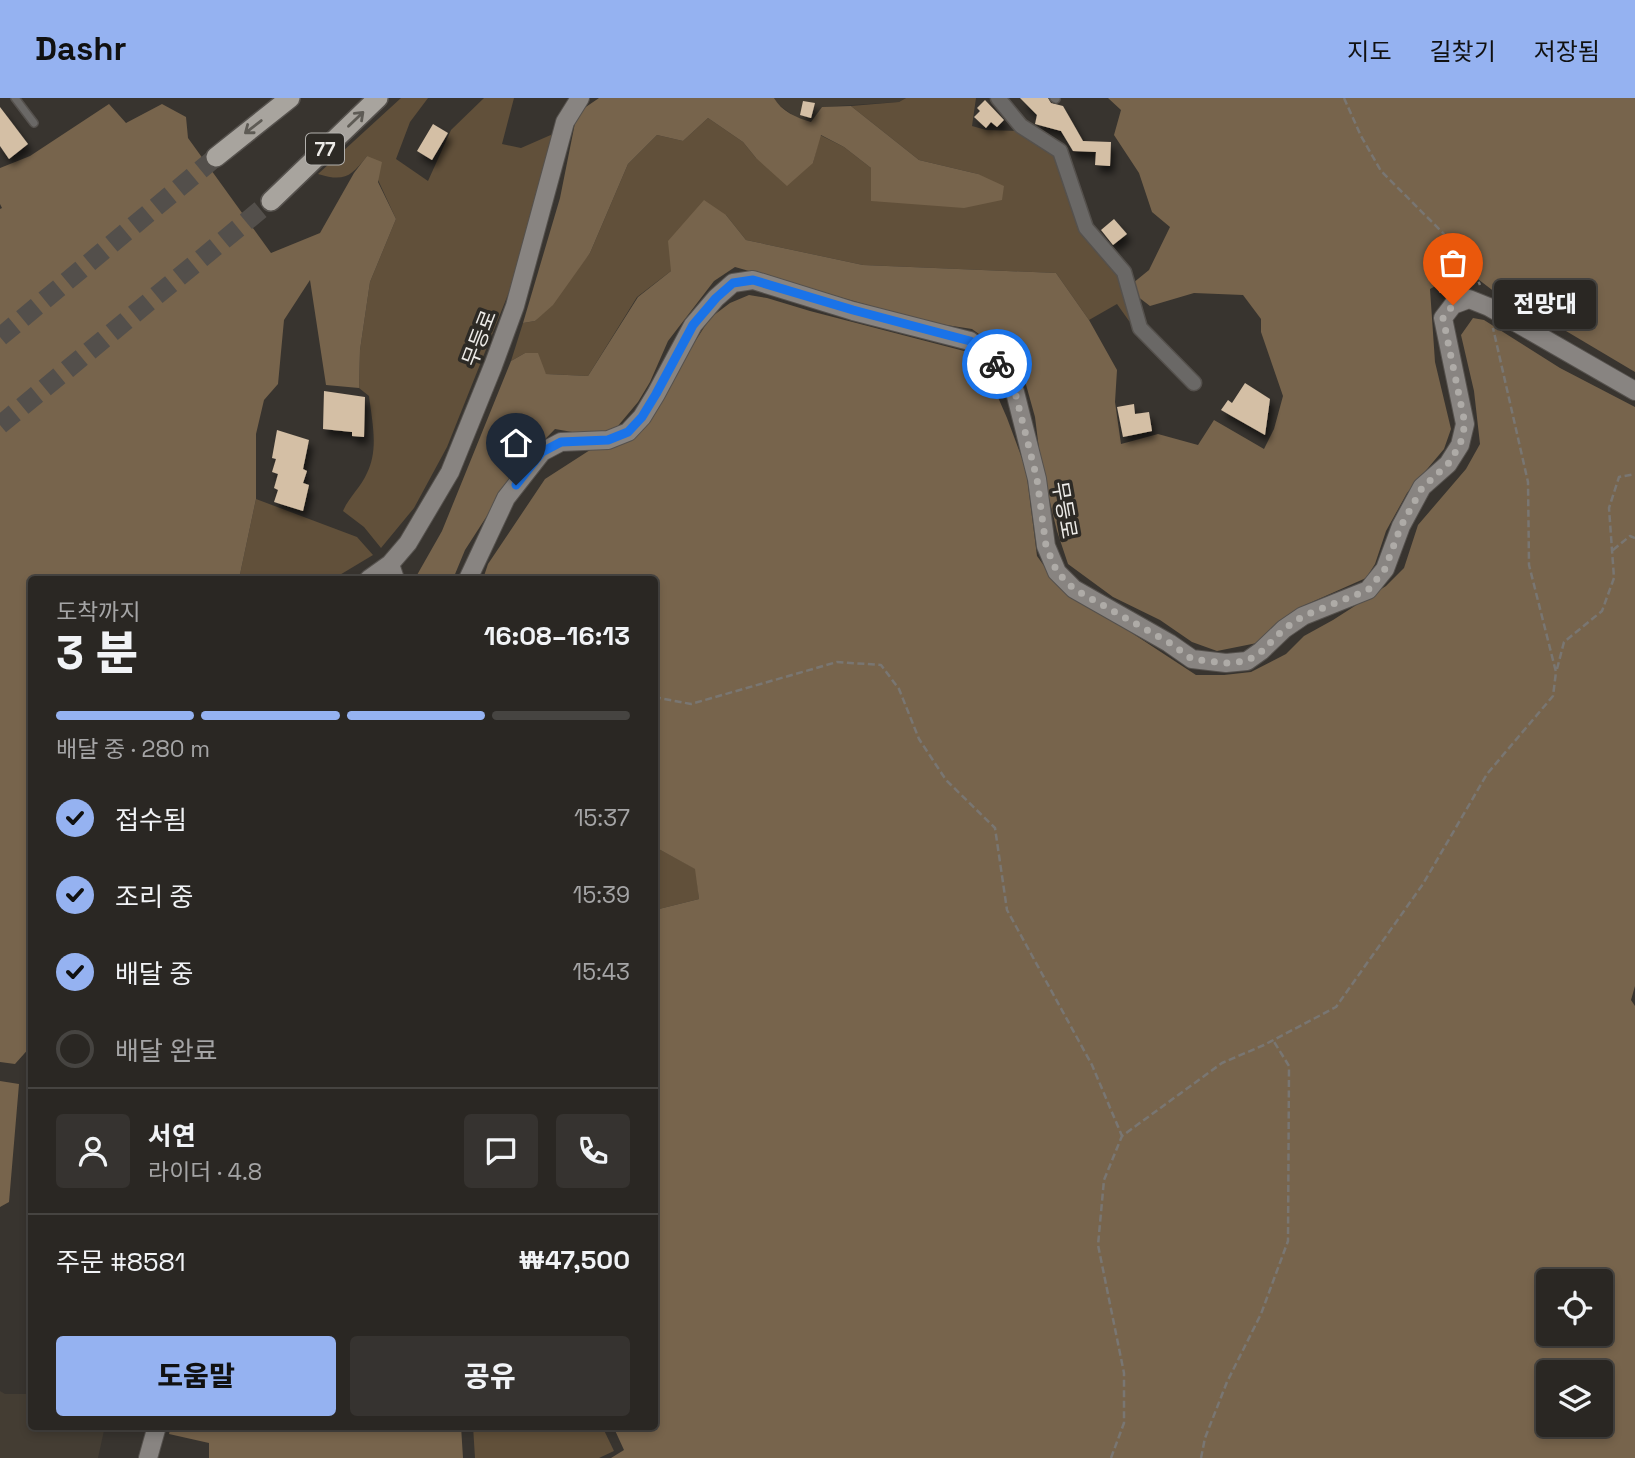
<!DOCTYPE html>
<html lang="ko">
<meta charset="utf-8">
<style>
:root{--surface:#2a2723;--page:#363330;--text:#f1f3f6;--muted:#a5a5a6;--line:#464441;--accent:#95b2f1}
body{margin:0;font-family:"Space Grotesk","Noto Sans KR",sans-serif;background:var(--page);color:var(--text);height:100vh;display:flex;flex-direction:column;font-size:26px;white-space:nowrap}
*{box-sizing:border-box;margin:0}
p{font-size:23px;color:var(--muted)}
.icon{flex:none;width:38px;height:38px;fill:none;stroke:currentColor;stroke-width:2;stroke-linecap:round;stroke-linejoin:round}
.map{position:relative;flex:1;overflow:hidden}
.side{position:absolute;left:28px;top:478px;width:630px;height:854px;display:flex;flex-direction:column;background:var(--surface);border-radius:7px;box-shadow:0 4px 10px #0003,0 0 0 2px var(--line)}
.side>*{flex:none}
.tools{position:absolute;left:1536px;top:1171px;display:grid;gap:14px}
.tools a{display:grid;place-items:center;width:77px;height:77px;border-radius:7px;background:var(--surface);box-shadow:0 4px 10px #0003,0 0 0 2px var(--line);font-size:35px}
.pin{position:absolute;display:grid;place-items:center;width:60px;height:60px;color:#fff;margin:-72px -30px;border-radius:50% 50% 50% 0;rotate:-45deg;box-shadow:0 0 7px #0007}
.pin .icon{rotate:45deg}
.courier{position:absolute;display:grid;place-items:center;width:70px;height:70px;margin:-35px;border:5px solid #1a73e8;border-radius:50%;background:#fff;color:#222;box-shadow:0 2px 9px #0007}
.bubble{position:absolute;height:49px;border-radius:7px;background:var(--surface);box-shadow:0 4px 10px #0003,0 0 0 2px var(--line);font-size:23px;font-weight:800;line-height:49px;text-align:center}
.overview em{font-style:normal;font-weight:800}
.overview div{display:flex;flex-direction:column-reverse}
.overview{display:flex;align-items:center;justify-content:space-between;height:119px;padding:0 28px}
h1{font-size:46px;font-weight:800;line-height:52px}
.bar{display:grid;grid-template-columns:repeat(4,1fr);gap:10px 7px;align-content:center;height:84px;padding:0 28px}
.bar i{height:9px;border-radius:5px;background:var(--line)}
.bar .current{background:var(--accent)}
.bar p{grid-column:span 4}
.line{display:flex;align-items:center;gap:18px;padding:0 28px;border-top:2px solid var(--line)}
.line div{flex:1}
.round{display:grid;place-items:center;flex:none;width:74px;height:74px;border-radius:7px;background:var(--page)}
ol{padding:0 28px;list-style:none}
li{display:flex;align-items:center;gap:21px;height:77px}
li p{margin-inline-start:auto}
li .icon{padding:7px;border-radius:50%;background:var(--accent);color:#111;stroke-width:4}
li:last-child{color:var(--muted)}
li i{width:38px;height:38px;border:4px solid var(--line);border-radius:50%}
.action{display:flex;gap:14px;margin-top:auto;padding:14px 28px}
.action a{flex:1;height:80px;border-radius:7px;background:var(--accent);color:#111;font-size:28px;font-weight:800;line-height:80px;text-align:center}
.action a+a{background:var(--page);color:var(--text)}
header{display:flex;align-items:center;gap:42px;box-sizing:border-box;height:98px;padding:0 35px;background:var(--accent);color:#111}
header strong{font-size:33px}
nav{display:flex;gap:38px;margin-inline-start:auto;font-size:24px}
.map>svg:first-child{display:block}
.built{fill:#443d33}
.green{fill:#61503a}
.forest{fill:#77644c;fill-rule:evenodd}
.building{fill:#d4bfa5;filter:url(#shadow)}
.lines{fill:none;stroke-linecap:round;stroke-linejoin:round}
.trunk-tunnel{stroke:#534f4b;stroke-width:19;stroke-dasharray:19 10;stroke-linecap:butt}
.service-casing{stroke:#55514d;stroke-width:10}
.minor-casing{stroke:#55514d;stroke-width:17}
.secondary-casing{stroke:#55514d;stroke-width:20}
.trunk-casing{stroke:#55514d;stroke-width:22}
.path{stroke:#797672;stroke-width:2.5;stroke-dasharray:7 3.5;stroke-linecap:butt}
.service{stroke:#6a6866;stroke-width:7}
.minor{stroke:#6a6866;stroke-width:14}
.secondary{stroke:#888481;stroke-width:18}
.trunk{stroke:#a8a49e;stroke-width:19}
.oneway{stroke:#5e5b55}
.done{stroke:#aeaba7;stroke-width:7;stroke-dasharray:0 12.6}
.route{stroke:#1a73e8;stroke-width:9}
.labels{text-anchor:middle;dominant-baseline:central;stroke-width:7;stroke-linejoin:round;paint-order:stroke}
.shield{fill:#2d2a25;stroke:#b3b1ae;stroke-width:2}
.shield-label{font-size:19px;font-weight:bold;fill:#edebe8}
.street-label{font-size:21px;fill:#edebe8;stroke:#2d2a25}
</style>
<header>
<strong>Dashr</strong>
<nav><a>지도</a><a>길찾기</a><a>저장됨</a></nav>
</header>
<div class="map">
<svg width="1635" height="1360" viewBox="0 0 1635 1360">
<defs>
<filter id="shadow"><feDropShadow dx="4" dy="7" stdDeviation="3.5" flood-color="#0009"/></filter>
</defs>
<rect width="100%" height="100%" fill="#38342f"/>
<path class="built" d="M774 0H906L899 4 822 9 812 24 797 20 776 5Z
M0 1293 5 1296H31L32 1328H105L98 1360H0Z"/>
<path class="green" d="M401 0H428L410 24 396 61 428 83 451 32 484 0H514L502 46 521 50 553 36 519 169 447 349 414 410 381 450 364 429 343 413C349 399 361 389 367 375 379 351 372 323 369 298L359 290 360 252 370 184 396 121 367 58C351 79 344 84 318 76Z
M906 0H976L972 28 986 32 1020 33 1056 57 1125 191 1134 222 1129 223 1117 206 1089 222 1056 175 863 167 746 142 726 117 671 173 637 199 588 278 546 276 525 255 511 263 523 225 535 223 590 155 628 66 657 37 683 43 708 20 743 44 756 60 813 65 820 37 844 49 871 70 978 76 919 62 851 8 899 4Z
M256 401 357 439 373 457 333 481H239Z
M655 749 696 771 699 801 655 812Z
M473 1328H602L614 1353 599 1360H475Z"/>
<path class="forest" d="M599 0H774C781 13 797 20 811 24L822 9 851 8 919 62 978 76 1004 88 1002 102 964 110 871 103V70L844 49 821 37 813 65 787 88 756 60 743 44 708 20 683 43 657 37 628 66 590 155 553 207 535 223 523 225 560 100 577 15Z
M1108 0H1635V274L1534 214 1500 198 1470 175 1457 176 1430 191 1435 264 1451 331 1444 351 1407 395 1386 433 1375 466 1366 480 1305 507 1257 545 1217 553 1192 544 1160 522 1113 499 1068 466 1057 433 1041 367 1035 319 1025 283 1005 255 972 231 927 224 735 169 714 183 668 243 650 284 638 304 612 335H578L555 331 519 368 465 452 453 481H417V477L442 433 511 263 525 255H538L546 276 588 278 638 199 671 173 668 143 704 102 726 117 746 142 863 167 1056 175 1089 222 1117 272 1115 304 1121 346 1158 336 1198 347 1214 322 1264 351 1274 331 1283 298 1261 234V221L1243 197 1194 195 1150 208 1137 198 1133 185 1149 172 1170 129 1152 114 1139 75 1114 37 1121 12Z
M109 6 126 25 162 6 186 19 188 40 271 155 320 135 354 75 367 58 382 64 378 84 396 121 370 184 360 252 359 290 326 287 310 182 284 222 278 286 264 302 256 336V401L239 481H32V947L15 966 0 964V111L2 110 0 106V70L30 58Z
M749 197 767 200 810 213 968 254 987 274 1007 320 1026 371 1037 458 1057 486 1196 577H1224L1251 574 1286 556 1304 538 1333 522 1386 488 1404 470 1418 427 1466 371 1480 346 1474 293 1461 237 1473 220 1484 222 1560 270 1635 309V888L1631 902 1635 908V1360H611L624 1352 613 1328H654L655 812 699 801 695 771 655 749 654 481H483L488 466 545 381 590 352 626 342 641 332 656 313 684 261 710 220 730 205ZM1549 1183H1601V1236H1549ZM1549 1274H1601V1326H1549Z
M0 983 19 986 9 1104 0 1109Z
M171 1328H461L463 1360H209V1345L169 1336Z"/>
<path class="building" d="M1020 0H1048L1051 5 1063 8 1083 43 1111 44 1110 68 1095 67 1096 54 1073 53 1061 33 1035 26 1037 17Z
M985 2 1004 22 997 29 991 24 986 30 974 19 980 13 977 10Z
M803 3 815 5 811 20 800 17Z
M0 9 28 46 9 61 0 48Z
M433 26 448 35 432 62 417 53Z
M1114 121 1127 136 1113 147 1101 132Z
M1457 158 1469 177 1440 195 1429 176Z
M1245 285 1270 301 1265 337 1221 312 1228 302 1232 305Z
M324 293 365 299 364 339 352 338V334L323 331Z
M1134 306 1135 316 1149 314 1152 333 1123 339 1117 309Z
M277 332 309 342 303 371 307 373 303 385 309 387 303 413 274 404 278 392 274 390 278 376 272 374 276 361 272 360Z"/>
<g class="lines">
<path class="trunk-tunnel" d="M0 239 216 59
M0 327 271 103"/>
<defs>
<path id="service" d="M15 0 34 25
M1054 0 1056 1"/>
<path id="minor" d="M998 0 1021 28 1060 53 1086 130 1124 174 1140 230 1194 285"/>
<path id="secondary" d="M369 481 390 466
M395 481 390 466 408 445 450 374 493 268 515 208 565 24 580 0
M468 481 506 400 542 354 561 344 608 342 628 334 642 319 656 296 693 227 716 200 733 185 753 182 853 213 970 243 1003 271 1015 294 1037 381 1046 448 1057 474 1074 491 1169 545 1192 561 1226 565 1247 563 1261 553 1284 531 1303 518 1368 492 1385 471 1401 428 1422 389 1448 366 1460 347 1465 326 1443 220 1453 207 1469 201 1489 209 1635 293
M148 1360 157 1328"/>
<path id="trunk" d="M216 59 290 0
M271 103 378 0"/>
</defs>
<use href="#service" class="service-casing"/>
<use href="#minor" class="minor-casing"/>
<use href="#secondary" class="secondary-casing"/>
<use href="#trunk" class="trunk-casing"/>
<path class="path" d="M1344 0 1361 38 1381 73 1468 160 1480 187
M1613 452 1630 438 1635 440
M1557 571 1564 544 1602 513 1614 480 1609 410 1619 379 1635 376
M654 599 691 606 837 564 881 567 899 591 919 641 946 682 995 730 1007 812 1092 967 1122 1038
M1111 1360 1124 1325V1275L1098 1147 1104 1082 1122 1038 1222 965 1264 947 1336 909 1423 786 1487 676 1553 598 1556 574 1529 467 1528 384 1493 230
M1201 1360 1205 1340 1227 1284 1261 1216 1288 1143 1289 968 1273 942"/>
<use href="#service" class="service"/>
<use href="#minor" class="minor"/>
<use href="#secondary" class="secondary"/>
<use href="#trunk" class="trunk"/>
</g>
<defs><path id="oneway-shaft" d="M-6 0H5M1.5-3L5.5 0L1.5 3" fill="none" stroke-width="1.6" stroke-linecap="round" stroke-linejoin="round" transform="scale(1.75)"/></defs>
<g class="oneway">
<use href="#oneway-shaft" transform="translate(356 21) rotate(-44)"/>
<use href="#oneway-shaft" transform="translate(253 29) rotate(142)"/>
</g>
<g class="lines">
<path class="done" d="M997 266 1003 271 1015 294 1037 381 1046 448 1057 474 1074 491 1170 545 1192 561 1226 565 1247 563 1261 554 1284 531 1303 518 1368 492 1385 471 1401 428 1422 390 1448 366 1460 347 1465 326 1443 220 1453 207"/>
<path class="route" d="M516 387 542 354 561 344 608 342 628 334 642 319 656 296 693 227 716 200 733 185 753 182 853 212 970 243 997 266"/>
</g>
<g class="labels">
<rect class="shield" x="306" y="35.5" width="38" height="31" rx="5"/>
<g class="shield-label">
<text x="325" y="51">77</text>
</g>
<g class="street-label">
<text transform="translate(479 240) rotate(-69)">무등로</text>
<text transform="translate(1065 412) rotate(80)">무등로</text>
</g>
</g>
</svg>
<div class="tools">
<a><svg class="icon" aria-label="locate" viewBox="0 0 24 24"><circle cx="12" cy="12" r="6"/><path d="M12 2v4M12 18v4M2 12h4M18 12h4"/></svg></a>
<a><svg class="icon" aria-label="layers" viewBox="0 0 24 24"><path d="M12 4l9 5-9 5-9-5zM3 14l9 5 9-5"/></svg></a>
</div>
<div class="pin" style="left:1453px;top:207px;background:#ea580c"><svg class="icon" aria-label="bag" viewBox="0 0 24 24"><path d="M5 8h14l-1 12H6zM9 8a3 3 0 0 1 6 0"/></svg></div>
<div class="pin" style="left:516px;top:387px;background:#1f2937"><svg class="icon" aria-label="home" viewBox="0 0 24 24"><path d="M3 11l9-7 9 7M6 9v11h12V9"/></svg></div>
<div class="courier" style="left:997px;top:266px"><svg class="icon" aria-label="bike" viewBox="0 0 24 24"><circle cx="6" cy="16" r="4"/><circle cx="18" cy="16" r="4"/><path d="M6 16l4-8h5l3 8M10 8l3 8H6M13 5h3"/></svg></div>
<div class="bubble" style="left:1494px;top:182px;width:102px">전망대</div>
<section class="side">
<div class="overview"><div><h1>3 분</h1><p>도착까지</p></div><em>16:08–16:13</em></div>
<div class="bar"><i class="current"></i><i class="current"></i><i class="current"></i><i></i><p>배달 중 · 280 m</p></div>
<ol>
<li><svg class="icon" aria-label="check" viewBox="0 0 24 24"><path d="M5 12l5 5 9-10"/></svg>접수됨<p>15:37</p></li>
<li><svg class="icon" aria-label="check" viewBox="0 0 24 24"><path d="M5 12l5 5 9-10"/></svg>조리 중<p>15:39</p></li>
<li><svg class="icon" aria-label="check" viewBox="0 0 24 24"><path d="M5 12l5 5 9-10"/></svg>배달 중<p>15:43</p></li>
<li><i></i>배달 완료</li>
</ol>
<div class="line" style="height:126px"><a class="round"><svg class="icon" aria-label="person" viewBox="0 0 24 24"><circle cx="12" cy="8" r="4"/><path d="M4 21q1-7 8-7t8 7"/></svg></a><div><b>서연</b><p>라이더 · 4.8</p></div><a class="round"><svg class="icon" aria-label="chat" viewBox="0 0 24 24"><path d="M4 5h16v11H9l-5 4z"/></svg></a><a class="round"><svg class="icon" aria-label="phone" viewBox="0 0 24 24"><path d="M5 4h4l2 5-3 2q2 4 5 5l2-3 5 2v4C11 20 4 13 5 4z"/></svg></a></div>
<div class="line" style="height:91px"><div>주문 #8581</div><b>₩47,500</b></div>
<div class="action"><a>도움말</a><a>공유</a></div>
</section>
</div>
